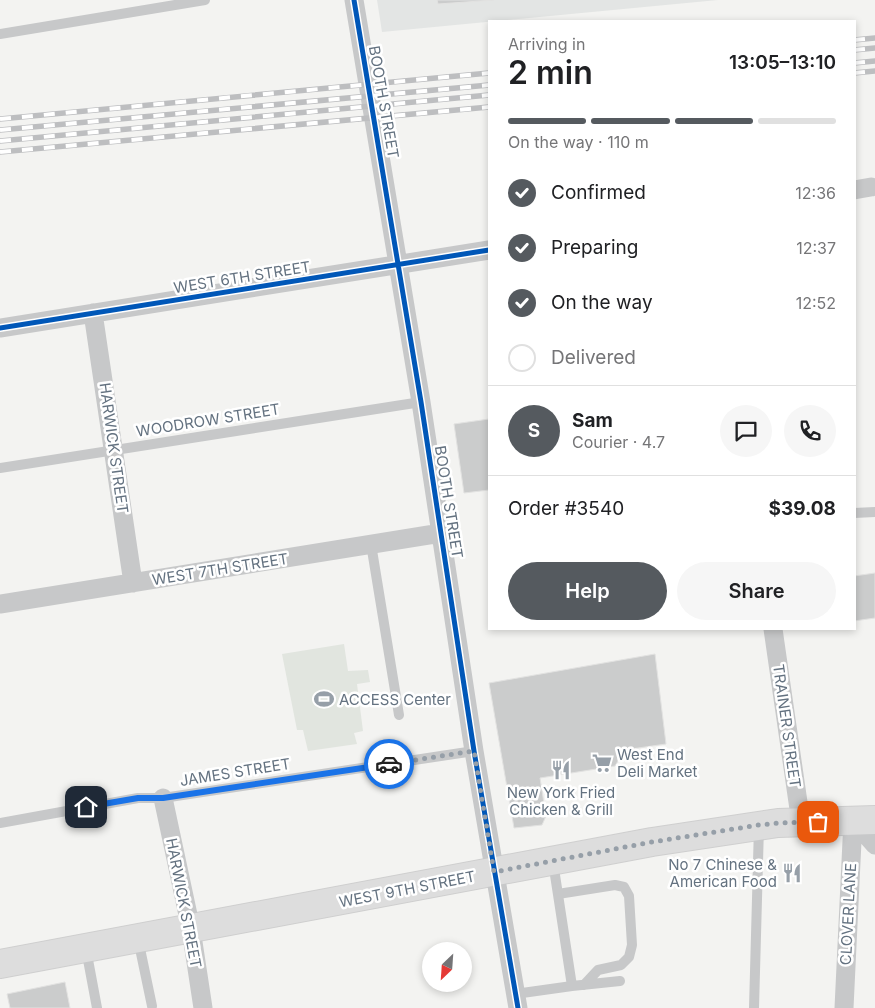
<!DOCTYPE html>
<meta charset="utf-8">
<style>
:root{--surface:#fff;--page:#f6f6f6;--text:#202124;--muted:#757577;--line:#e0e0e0;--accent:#555a5f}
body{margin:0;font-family:Inter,sans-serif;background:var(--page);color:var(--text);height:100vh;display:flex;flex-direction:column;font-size:19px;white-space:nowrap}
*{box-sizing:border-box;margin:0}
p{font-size:16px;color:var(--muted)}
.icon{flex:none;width:28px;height:28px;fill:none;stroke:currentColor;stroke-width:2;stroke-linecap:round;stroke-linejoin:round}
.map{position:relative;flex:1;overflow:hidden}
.details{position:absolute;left:488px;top:20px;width:368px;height:610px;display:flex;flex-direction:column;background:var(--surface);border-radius:0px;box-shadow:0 2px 8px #0003}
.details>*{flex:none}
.needle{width:32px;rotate:205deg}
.tools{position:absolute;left:422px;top:942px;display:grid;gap:10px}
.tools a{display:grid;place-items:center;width:50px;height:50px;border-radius:50%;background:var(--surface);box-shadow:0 2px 8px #0003;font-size:25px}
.pin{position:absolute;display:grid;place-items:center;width:42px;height:42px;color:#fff;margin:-21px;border-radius:10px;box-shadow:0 2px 8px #0006}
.courier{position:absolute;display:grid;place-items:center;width:50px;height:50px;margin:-25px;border:4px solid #1a73e8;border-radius:50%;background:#fff;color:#222;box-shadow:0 1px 6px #0007}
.overview em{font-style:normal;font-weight:600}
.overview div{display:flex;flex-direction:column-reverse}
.overview{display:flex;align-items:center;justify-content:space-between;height:85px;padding:0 20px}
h1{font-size:32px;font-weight:600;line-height:38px}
.bar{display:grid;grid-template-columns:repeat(4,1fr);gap:8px 5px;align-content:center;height:60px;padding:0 20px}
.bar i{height:6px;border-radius:4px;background:var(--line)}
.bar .on{background:var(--accent)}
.bar p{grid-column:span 4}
.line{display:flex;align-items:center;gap:12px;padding:0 20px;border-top:1px solid var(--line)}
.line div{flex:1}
.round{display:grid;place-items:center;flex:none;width:52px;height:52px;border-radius:26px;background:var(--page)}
ol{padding:0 20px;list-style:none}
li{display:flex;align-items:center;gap:15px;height:55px}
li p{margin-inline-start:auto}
li .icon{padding:5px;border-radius:50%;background:var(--accent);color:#fff;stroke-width:4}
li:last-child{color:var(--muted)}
li i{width:28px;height:28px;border:2px solid var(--line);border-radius:50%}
.button{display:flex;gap:10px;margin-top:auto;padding:10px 20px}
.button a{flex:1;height:58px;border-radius:30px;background:var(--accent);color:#fff;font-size:20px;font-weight:600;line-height:58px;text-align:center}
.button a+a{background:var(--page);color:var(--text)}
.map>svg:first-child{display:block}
.built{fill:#e3e5e4}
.green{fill:#e1e5df}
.building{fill:#cbcccc;stroke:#e2e2e1}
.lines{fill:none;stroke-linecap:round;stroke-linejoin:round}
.primary-casing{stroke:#cfcfcf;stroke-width:30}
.lane{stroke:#c7c8c9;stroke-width:10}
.street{stroke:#c7c8c9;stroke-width:19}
.primary{stroke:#ddd;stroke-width:28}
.rail-casing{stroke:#bdbec0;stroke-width:5.5}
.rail{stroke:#fff;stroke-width:4;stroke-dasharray:11;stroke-linecap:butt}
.cycleway-casing{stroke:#fff;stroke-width:8}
.cycleway{stroke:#0057b8;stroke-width:5}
.done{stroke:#969fa8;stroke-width:5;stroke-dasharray:0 9}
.route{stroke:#1a73e8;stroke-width:6}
.labels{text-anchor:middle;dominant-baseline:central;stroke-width:5;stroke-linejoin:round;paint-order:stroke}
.street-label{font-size:15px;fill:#647280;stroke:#fff}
.poi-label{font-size:15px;fill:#647280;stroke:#fff;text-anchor:start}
</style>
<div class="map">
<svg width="875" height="1008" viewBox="0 0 875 1008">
<rect width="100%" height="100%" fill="#f3f3f1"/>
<path class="built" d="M377 0H718L382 32Z"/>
<path class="green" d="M344 644 348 671 368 670 370 682 357 684 363 731 354 733 357 744 308 751 303 730H297L282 654Z"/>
<path class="building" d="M437 0H494L438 4Z
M489 419V490L464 493 454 424Z
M875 573V618L854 621V576Z
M655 654 666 744 617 751 618 761 615 766 540 778 546 816 542 825 514 828 489 683Z
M65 982 70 1008H10L7 994Z"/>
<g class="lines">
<defs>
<path id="primary" d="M0 964 652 842 778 823 875 820"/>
</defs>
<use href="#primary" class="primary-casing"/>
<path class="lane" d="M0 34 205 0
M0 468 421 402
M854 513 875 512
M371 544 399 715
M0 823 138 798H163L474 751
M553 862 572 986 620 981
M558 894 615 885 624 887 629 896 632 945 629 957 621 965 598 970 584 985
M138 939 152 1006
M86 949 97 1008
M515 994 572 986
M754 1008 759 826"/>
<path class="street" d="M354 0 421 402 474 751 518 1008
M854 190 871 187
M93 313 133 583
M0 328 489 250
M0 604 441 533
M773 629 801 823
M163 798 191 929 203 1008
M853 820 875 845
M844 1008 853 820"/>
<use href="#primary" class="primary"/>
<defs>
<path id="rail" d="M854 40 875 38
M854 50 875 48
M854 63 875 61
M854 73 875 71
M0 119 489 73
M0 130 489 85
M0 141 489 95
M0 152 489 107"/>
</defs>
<use href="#rail" class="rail-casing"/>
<use href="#rail" class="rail"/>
<defs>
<path id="cycleway" d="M354 0 421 402 474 751 518 1008
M0 328 489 250"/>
</defs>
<use href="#cycleway" class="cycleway-casing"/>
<use href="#cycleway" class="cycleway"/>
</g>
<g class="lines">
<path class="done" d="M389 764 474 751 494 872 652 842 759 825 778 823 818 822"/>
<path class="route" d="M86 807 138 798H163L389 764"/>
</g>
<defs>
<symbol id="stadium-bare" viewBox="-9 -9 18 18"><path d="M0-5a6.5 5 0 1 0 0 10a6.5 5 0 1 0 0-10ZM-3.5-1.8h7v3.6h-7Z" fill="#969fa8" stroke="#fff" stroke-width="2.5" paint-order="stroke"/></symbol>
<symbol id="supermarket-bare" viewBox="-9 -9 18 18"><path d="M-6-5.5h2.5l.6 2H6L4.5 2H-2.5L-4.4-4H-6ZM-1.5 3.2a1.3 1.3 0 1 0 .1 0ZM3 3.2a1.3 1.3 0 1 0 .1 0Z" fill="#969fa8" stroke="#fff" stroke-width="2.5" paint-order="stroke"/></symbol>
<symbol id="restaurant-bare" viewBox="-9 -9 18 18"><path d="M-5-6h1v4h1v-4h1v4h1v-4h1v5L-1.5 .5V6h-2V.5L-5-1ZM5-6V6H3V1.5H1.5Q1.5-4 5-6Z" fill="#969fa8" stroke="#fff" stroke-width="2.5" paint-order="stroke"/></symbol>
</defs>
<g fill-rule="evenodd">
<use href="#stadium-bare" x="310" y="685" width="28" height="28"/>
<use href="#supermarket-bare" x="588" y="749" width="28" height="28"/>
<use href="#restaurant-bare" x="547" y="756" width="28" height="28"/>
<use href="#restaurant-bare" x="778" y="859" width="28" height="28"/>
</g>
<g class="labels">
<g class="street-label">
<text transform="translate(384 102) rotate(80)">BOOTH STREET</text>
<text transform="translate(242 277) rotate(-9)">WEST 6TH STREET</text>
<text transform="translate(208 420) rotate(-9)">WOODROW STREET</text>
<text transform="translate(114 448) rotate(82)">HARWICK STREET</text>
<text transform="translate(449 502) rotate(81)">BOOTH STREET</text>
<text transform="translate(220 569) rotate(-9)">WEST 7TH STREET</text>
<text transform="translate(787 726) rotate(82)">TRAINER STREET</text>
<text transform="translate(235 772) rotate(-9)">JAMES STREET</text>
<text transform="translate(407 889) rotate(-11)">WEST 9TH STREET</text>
<text transform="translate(184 903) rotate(79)">HARWICK STREET</text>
<text transform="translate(848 914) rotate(-87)">CLOVER LANE</text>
</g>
<g class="poi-label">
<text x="339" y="699">ACCESS Center</text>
<text x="617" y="754">West End<tspan x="617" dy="17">Deli Market</tspan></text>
<text x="561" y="792" text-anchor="middle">New York Fried<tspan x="561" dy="17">Chicken &amp; Grill</tspan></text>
<text x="777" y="864" text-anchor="end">No 7 Chinese &amp;<tspan x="777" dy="17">American Food</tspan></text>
</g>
</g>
</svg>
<div class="tools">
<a><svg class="needle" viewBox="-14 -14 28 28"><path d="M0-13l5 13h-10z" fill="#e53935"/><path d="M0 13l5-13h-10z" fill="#757577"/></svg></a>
</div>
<div class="pin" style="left:818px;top:822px;background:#ea580c"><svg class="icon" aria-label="bag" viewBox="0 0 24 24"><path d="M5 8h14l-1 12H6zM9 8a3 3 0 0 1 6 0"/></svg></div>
<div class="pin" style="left:86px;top:807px;background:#1f2937"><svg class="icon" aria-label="home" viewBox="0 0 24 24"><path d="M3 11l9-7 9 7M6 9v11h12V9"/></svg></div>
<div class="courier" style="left:389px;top:764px"><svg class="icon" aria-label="car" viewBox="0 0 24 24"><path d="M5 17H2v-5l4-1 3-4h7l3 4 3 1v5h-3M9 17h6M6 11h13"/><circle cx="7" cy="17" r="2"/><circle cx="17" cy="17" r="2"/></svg></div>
<section class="details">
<div class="overview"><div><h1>2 min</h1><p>Arriving in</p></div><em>13:05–13:10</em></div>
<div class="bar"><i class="on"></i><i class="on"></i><i class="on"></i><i></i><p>On the way · 110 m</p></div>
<ol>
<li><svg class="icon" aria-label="check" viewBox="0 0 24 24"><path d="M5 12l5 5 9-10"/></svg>Confirmed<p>12:36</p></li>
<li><svg class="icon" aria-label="check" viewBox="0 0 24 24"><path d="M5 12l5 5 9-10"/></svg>Preparing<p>12:37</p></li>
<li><svg class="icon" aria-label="check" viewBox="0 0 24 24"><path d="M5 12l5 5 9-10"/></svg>On the way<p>12:52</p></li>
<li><i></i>Delivered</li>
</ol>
<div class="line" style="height:90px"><b class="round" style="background:var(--accent);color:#fff">S</b><div><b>Sam</b><p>Courier · 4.7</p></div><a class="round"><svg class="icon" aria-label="chat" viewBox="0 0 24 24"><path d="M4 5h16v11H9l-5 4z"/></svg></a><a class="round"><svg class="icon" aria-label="phone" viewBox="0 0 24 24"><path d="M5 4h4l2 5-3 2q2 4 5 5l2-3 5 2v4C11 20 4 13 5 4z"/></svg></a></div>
<div class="line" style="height:65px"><div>Order #3540</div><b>$39.08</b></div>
<div class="button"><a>Help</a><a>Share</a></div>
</section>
</div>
